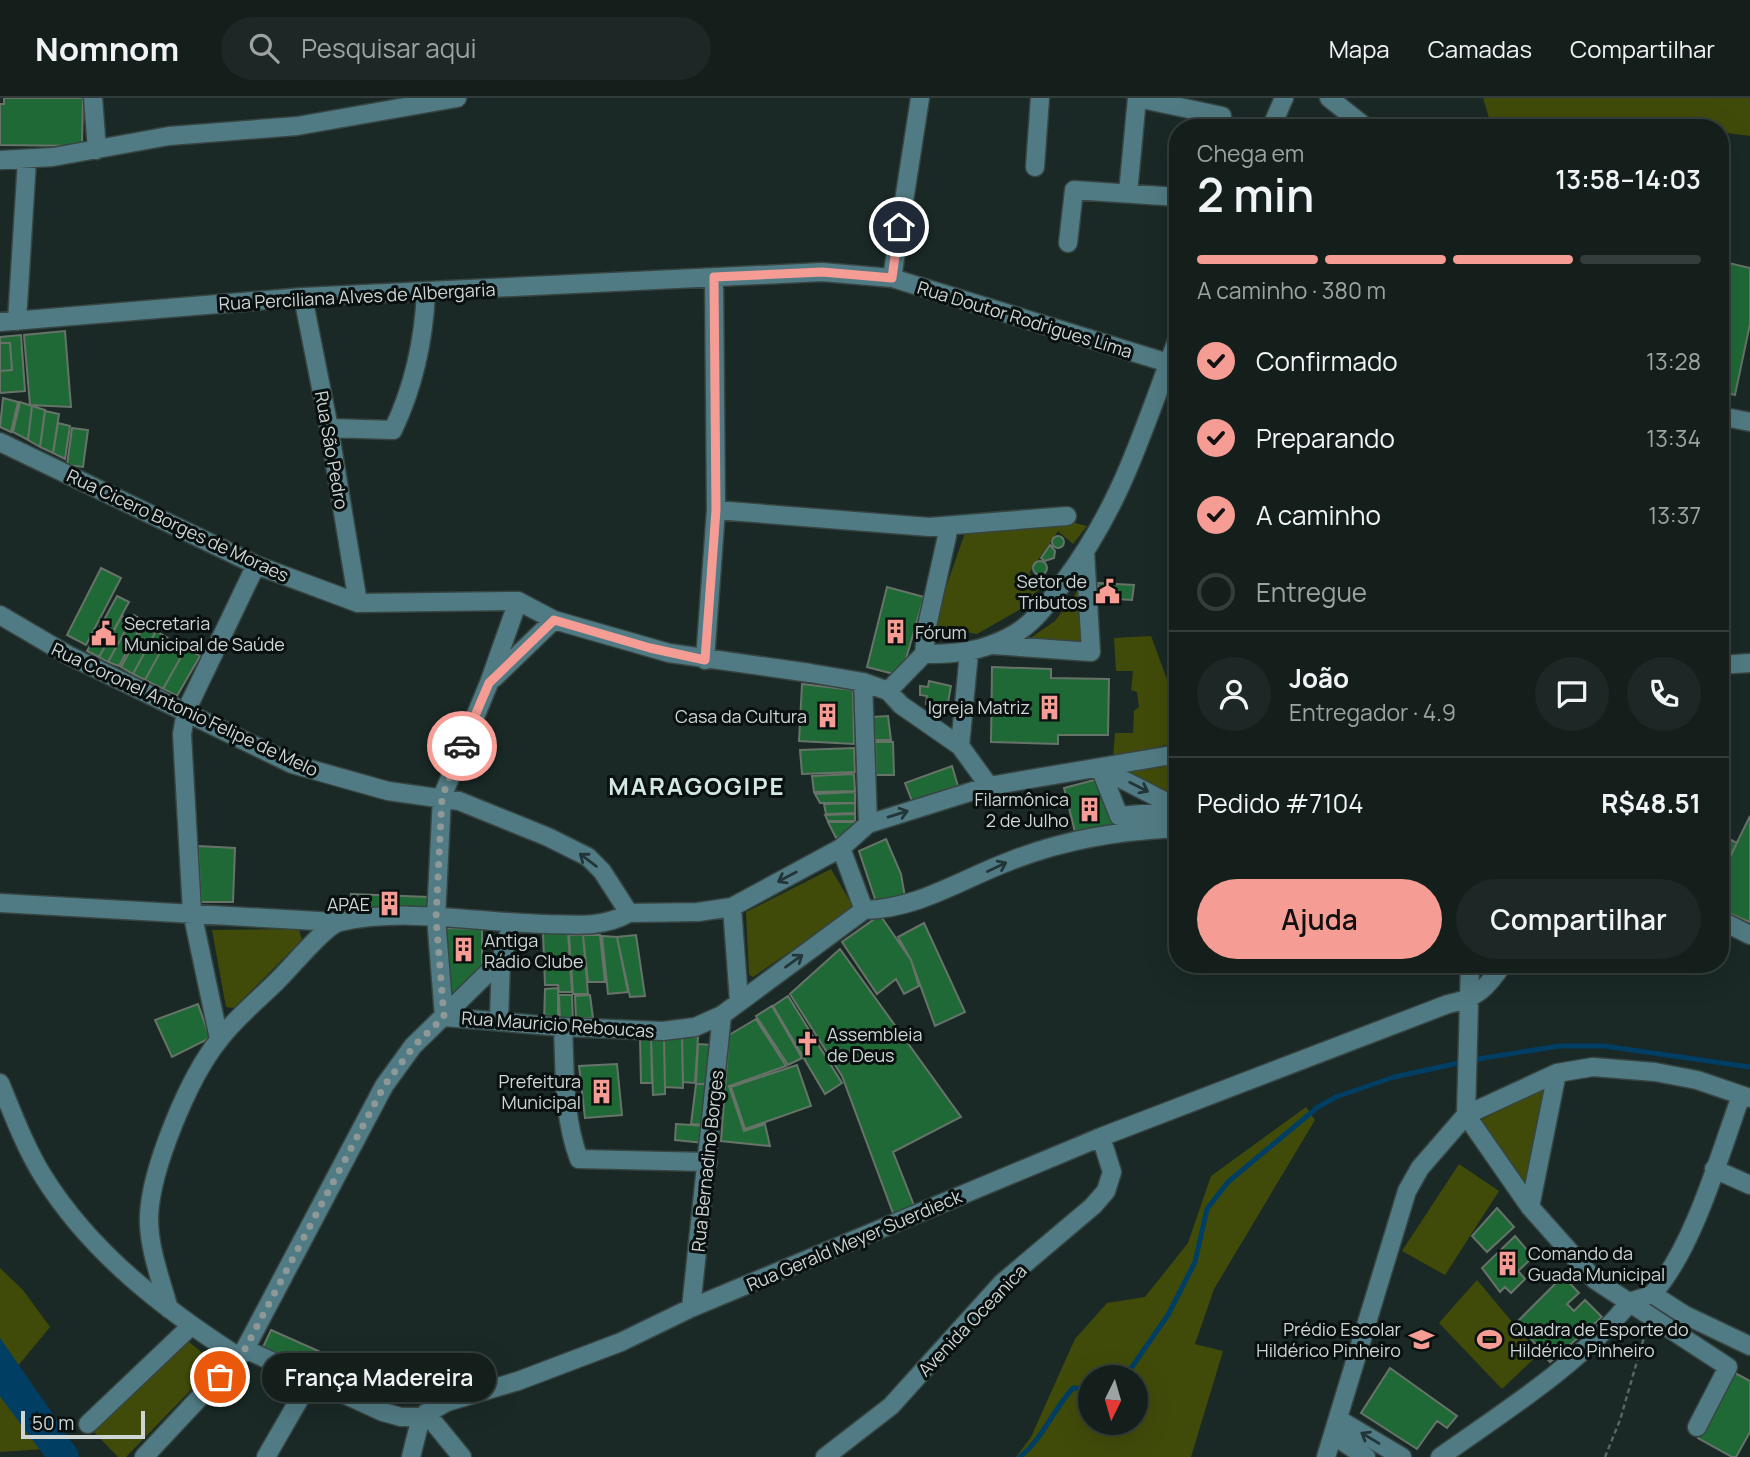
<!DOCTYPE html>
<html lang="pt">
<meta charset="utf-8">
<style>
:root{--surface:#141f1c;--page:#1d2725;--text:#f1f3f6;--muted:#9da2a3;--line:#333d3b;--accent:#f59c95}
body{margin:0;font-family:Manrope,sans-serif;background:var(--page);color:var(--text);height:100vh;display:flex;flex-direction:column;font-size:26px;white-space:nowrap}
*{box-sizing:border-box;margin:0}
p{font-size:23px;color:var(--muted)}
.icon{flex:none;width:38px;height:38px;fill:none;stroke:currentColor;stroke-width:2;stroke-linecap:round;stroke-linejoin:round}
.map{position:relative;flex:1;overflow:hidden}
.sheet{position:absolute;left:1169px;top:21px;width:560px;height:854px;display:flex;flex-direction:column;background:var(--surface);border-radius:28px;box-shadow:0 7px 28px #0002,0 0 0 2px var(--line)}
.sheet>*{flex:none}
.needle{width:46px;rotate:185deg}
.controls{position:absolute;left:1078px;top:1267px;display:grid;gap:14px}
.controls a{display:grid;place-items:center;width:70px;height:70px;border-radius:50%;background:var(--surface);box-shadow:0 7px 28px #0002,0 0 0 2px var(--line);font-size:35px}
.scale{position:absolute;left:21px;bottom:18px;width:124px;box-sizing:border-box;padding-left:7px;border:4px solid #cdd6d4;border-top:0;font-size:19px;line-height:24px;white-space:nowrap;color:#cdd6d4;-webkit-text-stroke:5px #09100f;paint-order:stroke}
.pin{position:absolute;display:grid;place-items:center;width:60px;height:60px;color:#fff;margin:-30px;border:4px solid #fff;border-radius:50%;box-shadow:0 2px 7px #0007}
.courier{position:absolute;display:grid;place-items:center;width:70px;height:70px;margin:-35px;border:5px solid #f59c95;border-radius:50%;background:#fff;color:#222;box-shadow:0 2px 9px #0007}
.bubble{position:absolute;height:49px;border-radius:24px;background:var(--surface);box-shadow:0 7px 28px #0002,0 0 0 2px var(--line);font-size:23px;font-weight:600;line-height:49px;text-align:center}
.summary em{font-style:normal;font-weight:600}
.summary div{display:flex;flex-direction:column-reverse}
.summary{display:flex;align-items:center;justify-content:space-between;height:119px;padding:0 28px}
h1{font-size:46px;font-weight:600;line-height:52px}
.bar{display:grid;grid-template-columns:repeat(4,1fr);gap:10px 7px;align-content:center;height:84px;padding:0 28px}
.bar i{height:9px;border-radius:5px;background:var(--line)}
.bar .active{background:var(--accent)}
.bar p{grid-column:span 4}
.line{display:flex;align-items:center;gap:18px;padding:0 28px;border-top:2px solid var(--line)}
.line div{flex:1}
.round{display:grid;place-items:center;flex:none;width:74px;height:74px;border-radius:37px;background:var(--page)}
ol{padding:0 28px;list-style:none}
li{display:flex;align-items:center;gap:21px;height:77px}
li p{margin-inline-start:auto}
li .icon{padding:7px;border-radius:50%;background:var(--accent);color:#111;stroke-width:4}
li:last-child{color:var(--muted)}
li i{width:38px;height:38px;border:4px solid var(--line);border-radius:50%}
.button{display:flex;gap:14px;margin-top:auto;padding:14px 28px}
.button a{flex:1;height:80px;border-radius:42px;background:var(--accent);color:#111;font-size:28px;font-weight:600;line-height:80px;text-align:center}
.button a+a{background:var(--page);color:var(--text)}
header{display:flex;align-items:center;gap:42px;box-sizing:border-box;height:98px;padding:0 35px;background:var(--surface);border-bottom:2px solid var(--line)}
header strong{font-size:33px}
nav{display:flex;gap:38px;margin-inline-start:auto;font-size:24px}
.search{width:490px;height:63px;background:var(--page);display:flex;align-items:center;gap:18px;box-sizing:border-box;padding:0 24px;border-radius:38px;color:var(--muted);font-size:26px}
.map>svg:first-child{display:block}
.green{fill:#414b09;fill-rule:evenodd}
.water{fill:#003e64}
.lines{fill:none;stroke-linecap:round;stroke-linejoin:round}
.stream{stroke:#003e64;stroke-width:5}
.river{stroke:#003e64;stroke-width:30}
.building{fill:#1f6936;stroke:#677369;stroke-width:2}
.minor-casing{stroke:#374542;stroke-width:21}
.path{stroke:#586563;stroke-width:2.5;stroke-dasharray:5 3.5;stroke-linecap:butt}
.minor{stroke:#517b84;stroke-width:18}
.oneway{stroke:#223538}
.done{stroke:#8e9997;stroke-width:7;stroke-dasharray:0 12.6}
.route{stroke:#f59c95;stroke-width:9}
.labels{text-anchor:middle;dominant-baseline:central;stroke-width:6;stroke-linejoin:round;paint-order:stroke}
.street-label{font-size:18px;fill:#cdd6d4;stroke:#09100f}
.poi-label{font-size:18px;fill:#cdd6d4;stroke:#09100f;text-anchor:end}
.district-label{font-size:24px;font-weight:bold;letter-spacing:2px;fill:#d4e8e3;stroke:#09100f}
</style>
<header>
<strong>Nomnom</strong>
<div class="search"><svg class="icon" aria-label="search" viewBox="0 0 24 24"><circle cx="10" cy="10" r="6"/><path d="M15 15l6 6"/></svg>Pesquisar aqui</div>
<nav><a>Mapa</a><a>Camadas</a><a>Compartilhar</a></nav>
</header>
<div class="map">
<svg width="1750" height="1359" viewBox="0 0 1750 1359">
<rect width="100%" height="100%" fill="#1a2926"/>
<path class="green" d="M1483 0H1750V38L1720 34V30H1492Z
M1067 423 1087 428 1073 446 1058 433 1029 475 1043 487 1019 512 977 536 938 529 935 520 965 435Z
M1079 491 1086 546 1026 543 1055 523Z
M1151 538 1178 611V644L1113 660 1115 635H1133L1134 613 1139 609 1137 594 1131 592 1133 573H1116L1114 540Z
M1178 664V701L1129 676 1131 673Z
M831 771 854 810 753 879 749 877 746 814Z
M299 831 302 842 234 910 226 909 212 832Z
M1546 988 1525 1086 1479 1023Z
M1306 1009 1315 1022 1214 1191 1195 1246 1223 1253 1191 1359H1016L1031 1339 1075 1241 1107 1205 1145 1199 1188 1145 1211 1078ZM1090 1279H1136V1325H1090Z
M1459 1066 1499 1093 1445 1177 1402 1153Z
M0 1170 23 1192 50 1229 17 1269 0 1240Z
M1477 1182 1539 1256 1502 1291 1439 1225Z
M188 1243 216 1266 126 1359H118L94 1334Z
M0 1296 45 1351 0 1354Z"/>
<path class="water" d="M0 1240 64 1332C62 1346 58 1349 45 1351L0 1296Z"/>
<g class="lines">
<path class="stream" d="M1472 962 1559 948H1604L1750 969
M1125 1279 1168 1217 1195 1164 1207 1111 1228 1084 1318 1009 1336 999 1394 979 1463 964
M1020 1359C1043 1340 1053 1312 1073 1290L1090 1291"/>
<path class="river" d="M0 1273 64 1359"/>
</g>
<path class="building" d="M4 0H83L82 48 0 47V6H4Z
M1720 163 1750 170V226L1735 297 1720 293Z
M65 233 71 309 30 307 24 237Z
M21 237 25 293 0 295V239Z
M0 245H10L12 272 0 273Z
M3 300 18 304 11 334 0 329Z
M20 304 32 308 28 342 13 334Z
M32 308 45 312 40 349 28 342Z
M45 313 59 316 53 355 40 349Z
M58 325 70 328 65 361 53 355Z
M72 330 88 332 83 369 67 367Z
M1052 444a6 6 0 1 1 12 0a6 6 0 1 1-12 0Z
M1050 447 1055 453 1054 460 1045 463 1041 460Z
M1033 470a7 7 0 1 1 14 0a7 7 0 1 1-14 0Z
M101 470 121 480 86 547 67 537Z
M1098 485 1134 487 1132 502 1098 500Z
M887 489 924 499 901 578 867 569Z
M117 498 129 504 99 559 87 553Z
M134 517 144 523 119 568 108 564Z
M122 518 131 522 108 564 99 559Z
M145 526 156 533 133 576 121 569Z
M156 533 168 540 145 582 133 576Z
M168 540 186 550 163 591 145 582Z
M186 550 200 558 177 598 163 591Z
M992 569 1051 571V580L1109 581 1108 637H1058V646L991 644Z
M929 583 951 588 947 610 926 606 927 598 920 597V588L928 589Z
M802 586 853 592 854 646 799 643Z
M888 618 891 642H875L872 619Z
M875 644H893L894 677H876Z
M854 650 855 674 802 676 800 652Z
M952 668 958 688 912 703 905 685Z
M854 676 855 693 814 694 812 678Z
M1094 682 1103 689 1115 733 1075 734 1064 690Z
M855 694V705H820L815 696Z
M855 705V715L826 716 824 706Z
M855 716V723H828L825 717Z
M1750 718V823L1749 824 1720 811V779Z
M828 724H855V726L845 736 836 740Z
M886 741 901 776 905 799 877 807 859 753Z
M1729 741 1737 745 1720 779V758Z
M198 748 235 750 233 804H201Z
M351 796 429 799 428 814 350 813Z
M880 817 911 862 919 888 904 896 896 881 877 896 842 844Z
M924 825 965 914 935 928 911 862 898 839Z
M445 830 482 831V874L451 900Z
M543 835H568L572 894H559L558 887H545Z
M569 837H583L588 896H573Z
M583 837H600L605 884H588Z
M636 837 645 898 630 899 617 839Z
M602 838 617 839 628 894 608 896Z
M840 851 961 1019 893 1054 915 1110 894 1118 842 978 790 896Z
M558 890V925L544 924 545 891Z
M559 897H572L573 927 560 925Z
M590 897 593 920H576L575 898Z
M788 898 842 985 825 996 773 908Z
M198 906 210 940 172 959 155 922Z
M772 908 802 960 788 967 756 918Z
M756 921 786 968 729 988 744 1033 765 1026 770 1048 721 1043 729 937Z
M640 939H651L652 985H641Z
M651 939H664L665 996 653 997Z
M664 939H682L683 990 665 989Z
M682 939H698L695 985 683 984Z
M698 946 713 947 710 986H696Z
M617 966 622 1017 585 1020 579 968Z
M797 967 811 1008 745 1031 731 989Z
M696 986H710L706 1027 691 1026Z
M676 1026 706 1028 704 1045 675 1042Z
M1497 1110 1514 1129 1487 1154 1472 1138Z
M1515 1138 1533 1159 1518 1173 1525 1181 1511 1195 1505 1189 1500 1194 1482 1170Z
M1563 1178 1579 1195 1567 1206 1574 1213 1585 1202 1602 1219 1550 1264 1517 1224Z
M271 1232 332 1259 325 1276 263 1249Z
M1390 1270 1457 1318 1447 1330 1437 1323 1417 1351 1361 1315Z
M1735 1275 1750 1283V1334L1736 1359H1732L1698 1340Z"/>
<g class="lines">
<defs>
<path id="minor" d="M93 0 97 52
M1137 0 1222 18
M1329 0 1367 30
M1271 30 1284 0
M0 62 53 59 169 38 297 28 457 0
M1035 69 1040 0
M1128 95 1137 0
M1068 145 1074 92 1178 99
M892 180 920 0
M303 199 329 330 358 505
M17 223 27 62
M0 224 303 199 822 174 892 180 1178 268
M1720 318 1750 324
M329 330 393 332C414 288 424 242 426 193
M0 344 256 467 358 505 518 503 554 522 669 555 810 575 863 584 888 593 924 556
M716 412 929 429 1067 418
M0 517 68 557 292 666 388 693 459 703 548 739 588 759 602 773 629 815
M993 547 1091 554 1085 454
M969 555 960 648 989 688
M924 556C955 556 979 554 1007 540 1031 529 1048 506 1063 485 1123 405 1143 331 1178 240
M924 556 927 528 949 429
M705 562 716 412 714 179
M1720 567 1750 565
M494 580 554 522
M863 584 868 726
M888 593 901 607 960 648
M1100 670 1119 718 1178 713
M1100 670 1178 710
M841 750 864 812
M0 805 336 824
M732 809 739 903
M629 815 698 814 732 809 841 750 868 726 989 688 1178 656
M1720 822 1750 837
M1470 866 1466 1017 1530 1109 1595 1182 1728 1269 1697 1329
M444 919 563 929 663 933 695 929 722 917 864 812C918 811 962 781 1010 763 1066 741 1119 733 1178 730
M444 919 436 819 442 699 489 585 518 503
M499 921 501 862
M563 929C565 973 563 1019 579 1061L708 1064
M219 941 192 814 182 636 186 613 256 467
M0 985C13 1016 25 1049 43 1078 91 1155 164 1211 239 1259
M1714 1071 1750 1087
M1530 1109 1557 975
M1652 1196 1685 1217 1750 1248
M1630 1204C1637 1201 1649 1199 1654 1194 1694 1149 1720 1055 1741 998
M691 1210 722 917
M169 1211C161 1182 148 1149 149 1118 151 1070 189 979 219 942 236 919 262 899 282 878 294 866 326 827 340 824 404 809 481 825 546 826 575 827 603 830 629 815
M245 1251 383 1314 401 1319H421L447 1304 518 1283 621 1244 691 1210 1101 1039 1448 906C1476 901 1487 890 1503 866
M426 1315 462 1359
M1338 1321 1402 1359
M88 1326 191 1228
M1333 1337 1366 1359
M144 1359 245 1251 384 988 413 948 501 862 512 826
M266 1359 311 1281
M411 1359 421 1319
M825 1359 891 1308 1002 1185 1093 1108 1106 1093 1112 1074 1101 1039
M1326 1359 1407 1093 1420 1070 1466 1017 1557 975 1593 969 1655 974 1697 982 1750 1000
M1440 1359C1506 1312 1578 1268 1630 1204"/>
</defs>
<use href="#minor" class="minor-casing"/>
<path class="path" d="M1605 1359 1620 1322 1645 1236"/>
<use href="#minor" class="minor"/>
</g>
<defs><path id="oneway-shaft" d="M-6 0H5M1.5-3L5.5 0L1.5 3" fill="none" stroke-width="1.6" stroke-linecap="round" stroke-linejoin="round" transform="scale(1.75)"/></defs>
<g class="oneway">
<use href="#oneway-shaft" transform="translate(1139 689) rotate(27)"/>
<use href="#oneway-shaft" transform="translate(898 716) rotate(-17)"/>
<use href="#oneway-shaft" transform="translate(588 762) rotate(-143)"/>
<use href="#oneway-shaft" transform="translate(997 769) rotate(-25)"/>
<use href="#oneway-shaft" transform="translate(787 779) rotate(152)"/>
<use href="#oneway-shaft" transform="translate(794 863) rotate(-36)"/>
<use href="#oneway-shaft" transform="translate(1370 1340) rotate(-149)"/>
</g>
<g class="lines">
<path class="done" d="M220 1279 245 1251 384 988 414 948 444 919 436 820 442 699 462 648"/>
<path class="route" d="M462 648 489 585 554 522 650 550 705 562 716 412 714 179 822 174 892 180 899 129"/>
</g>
<defs>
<symbol id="civic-bare" viewBox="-9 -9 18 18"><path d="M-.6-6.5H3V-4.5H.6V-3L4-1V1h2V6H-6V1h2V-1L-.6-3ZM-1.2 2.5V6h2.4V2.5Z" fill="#f59c95" stroke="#09100f" stroke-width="2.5" paint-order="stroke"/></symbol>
<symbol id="building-bare" viewBox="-9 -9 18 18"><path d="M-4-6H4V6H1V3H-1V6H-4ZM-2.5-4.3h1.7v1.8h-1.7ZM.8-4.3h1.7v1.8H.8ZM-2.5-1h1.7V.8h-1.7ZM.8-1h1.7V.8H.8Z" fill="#f59c95" stroke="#09100f" stroke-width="2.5" paint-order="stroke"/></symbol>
<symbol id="church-bare" viewBox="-9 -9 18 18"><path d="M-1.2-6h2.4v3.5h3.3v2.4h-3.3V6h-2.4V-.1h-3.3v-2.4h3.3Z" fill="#f59c95" stroke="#09100f" stroke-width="2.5" paint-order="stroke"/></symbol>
<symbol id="school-bare" viewBox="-9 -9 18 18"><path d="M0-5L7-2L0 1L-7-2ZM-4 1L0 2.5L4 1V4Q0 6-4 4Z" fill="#f59c95" stroke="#09100f" stroke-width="2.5" paint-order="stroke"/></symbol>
<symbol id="stadium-bare" viewBox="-9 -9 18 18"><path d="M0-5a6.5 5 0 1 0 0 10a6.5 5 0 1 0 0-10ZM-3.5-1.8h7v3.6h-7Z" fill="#f59c95" stroke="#09100f" stroke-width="2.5" paint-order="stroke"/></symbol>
</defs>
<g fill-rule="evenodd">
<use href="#civic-bare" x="1090" y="476" width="35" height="35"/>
<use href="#building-bare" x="878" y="516" width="35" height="35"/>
<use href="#civic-bare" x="86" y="518" width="35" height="35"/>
<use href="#building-bare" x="1032" y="592" width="35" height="35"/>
<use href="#building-bare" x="810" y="600" width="35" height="35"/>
<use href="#building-bare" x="1072" y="694" width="35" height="35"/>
<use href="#building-bare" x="372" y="788" width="35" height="35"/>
<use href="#building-bare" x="446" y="834" width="35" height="35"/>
<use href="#church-bare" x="790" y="928" width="35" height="35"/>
<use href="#building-bare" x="584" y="976" width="35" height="35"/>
<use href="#building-bare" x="1490" y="1148" width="35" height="35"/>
<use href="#school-bare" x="1404" y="1224" width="35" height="35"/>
<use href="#stadium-bare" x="1472" y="1224" width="35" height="35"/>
</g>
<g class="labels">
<g class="street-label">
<text transform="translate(357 198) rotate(-3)">Rua Perciliana Alves de Albergaria</text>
<text transform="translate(1025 221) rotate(17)">Rua Doutor Rodrigues Lima</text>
<text transform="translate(332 352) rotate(80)">Rua São Pedro</text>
<text transform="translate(178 427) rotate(25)">Rua Cicero Borges de Moraes</text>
<text transform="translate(185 611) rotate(25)">Rua Coronel Antonio Felipe de Melo</text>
<text transform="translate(558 926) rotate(4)">Rua Mauricio Reboucas</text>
<text transform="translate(707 1063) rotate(-84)">Rua Bernadino Borges</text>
<text transform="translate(854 1142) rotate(-23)">Rua Gerald Meyer Suerdieck</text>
<text transform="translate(972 1222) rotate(-46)">Avenida Oceanica</text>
</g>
<g class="poi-label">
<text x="1087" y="483">Setor de<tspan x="1087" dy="21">Tributos</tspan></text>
<text x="124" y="525" text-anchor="start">Secretaria<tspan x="124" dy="21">Municipal de Saúde</tspan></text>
<text x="915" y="534" text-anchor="start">Fórum</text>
<text x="1030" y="609">Igreja Matriz</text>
<text x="807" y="618">Casa da Cultura</text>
<text x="1069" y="701">Filarmônica<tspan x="1069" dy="21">2 de Julho</tspan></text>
<text x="370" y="806">APAE</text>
<text x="484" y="842" text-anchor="start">Antiga<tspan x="484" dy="21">Rádio Clube</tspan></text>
<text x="827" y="936" text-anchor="start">Assembleia<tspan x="827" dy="21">de Deus</tspan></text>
<text x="581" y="983">Prefeitura<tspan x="581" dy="21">Municipal</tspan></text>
<text x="1528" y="1155" text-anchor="start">Comando da<tspan x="1528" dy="21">Guada Municipal</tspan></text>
<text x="1401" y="1231">Prédio Escolar<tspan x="1401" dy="21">Hildérico Pinheiro</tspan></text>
<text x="1510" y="1231" text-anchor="start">Quadra de Esporte do<tspan x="1510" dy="21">Hildérico Pinheiro</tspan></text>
</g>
<g class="district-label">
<text x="697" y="687">MARAGOGIPE</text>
</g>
</g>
</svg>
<div class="controls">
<a><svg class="needle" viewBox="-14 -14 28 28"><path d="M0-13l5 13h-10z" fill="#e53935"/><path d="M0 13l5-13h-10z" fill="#9da2a3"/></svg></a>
</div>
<div class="scale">50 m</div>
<div class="pin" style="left:220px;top:1279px;background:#ea580c"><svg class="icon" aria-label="bag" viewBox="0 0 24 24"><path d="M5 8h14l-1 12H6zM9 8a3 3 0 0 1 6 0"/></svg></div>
<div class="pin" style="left:899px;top:129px;background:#1f2937"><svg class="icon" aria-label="home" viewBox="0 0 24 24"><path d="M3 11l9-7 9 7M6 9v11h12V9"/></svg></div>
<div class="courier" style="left:462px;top:648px"><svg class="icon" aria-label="car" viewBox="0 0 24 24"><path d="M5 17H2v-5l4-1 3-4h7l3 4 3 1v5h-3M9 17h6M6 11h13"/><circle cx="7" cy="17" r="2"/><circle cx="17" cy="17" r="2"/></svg></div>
<div class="bubble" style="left:262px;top:1255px;width:234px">França Madereira</div>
<section class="sheet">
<div class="summary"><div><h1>2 min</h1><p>Chega em</p></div><em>13:58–14:03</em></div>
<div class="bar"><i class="active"></i><i class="active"></i><i class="active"></i><i></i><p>A caminho · 380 m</p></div>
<ol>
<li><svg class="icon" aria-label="check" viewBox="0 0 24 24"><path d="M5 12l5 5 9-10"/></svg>Confirmado<p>13:28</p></li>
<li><svg class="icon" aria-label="check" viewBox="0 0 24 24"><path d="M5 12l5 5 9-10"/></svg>Preparando<p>13:34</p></li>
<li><svg class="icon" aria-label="check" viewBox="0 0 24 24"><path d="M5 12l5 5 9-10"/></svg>A caminho<p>13:37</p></li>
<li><i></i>Entregue</li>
</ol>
<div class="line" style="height:126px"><a class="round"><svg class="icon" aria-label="person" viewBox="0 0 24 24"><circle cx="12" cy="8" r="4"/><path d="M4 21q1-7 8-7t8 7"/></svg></a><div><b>João</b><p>Entregador · 4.9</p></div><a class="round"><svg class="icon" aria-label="chat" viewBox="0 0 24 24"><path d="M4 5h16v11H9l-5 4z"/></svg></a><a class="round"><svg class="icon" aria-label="phone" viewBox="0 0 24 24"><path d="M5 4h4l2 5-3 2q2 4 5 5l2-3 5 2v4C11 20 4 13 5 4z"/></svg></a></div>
<div class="line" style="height:91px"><div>Pedido #7104</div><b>R$48.51</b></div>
<div class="button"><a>Ajuda</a><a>Compartilhar</a></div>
</section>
</div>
